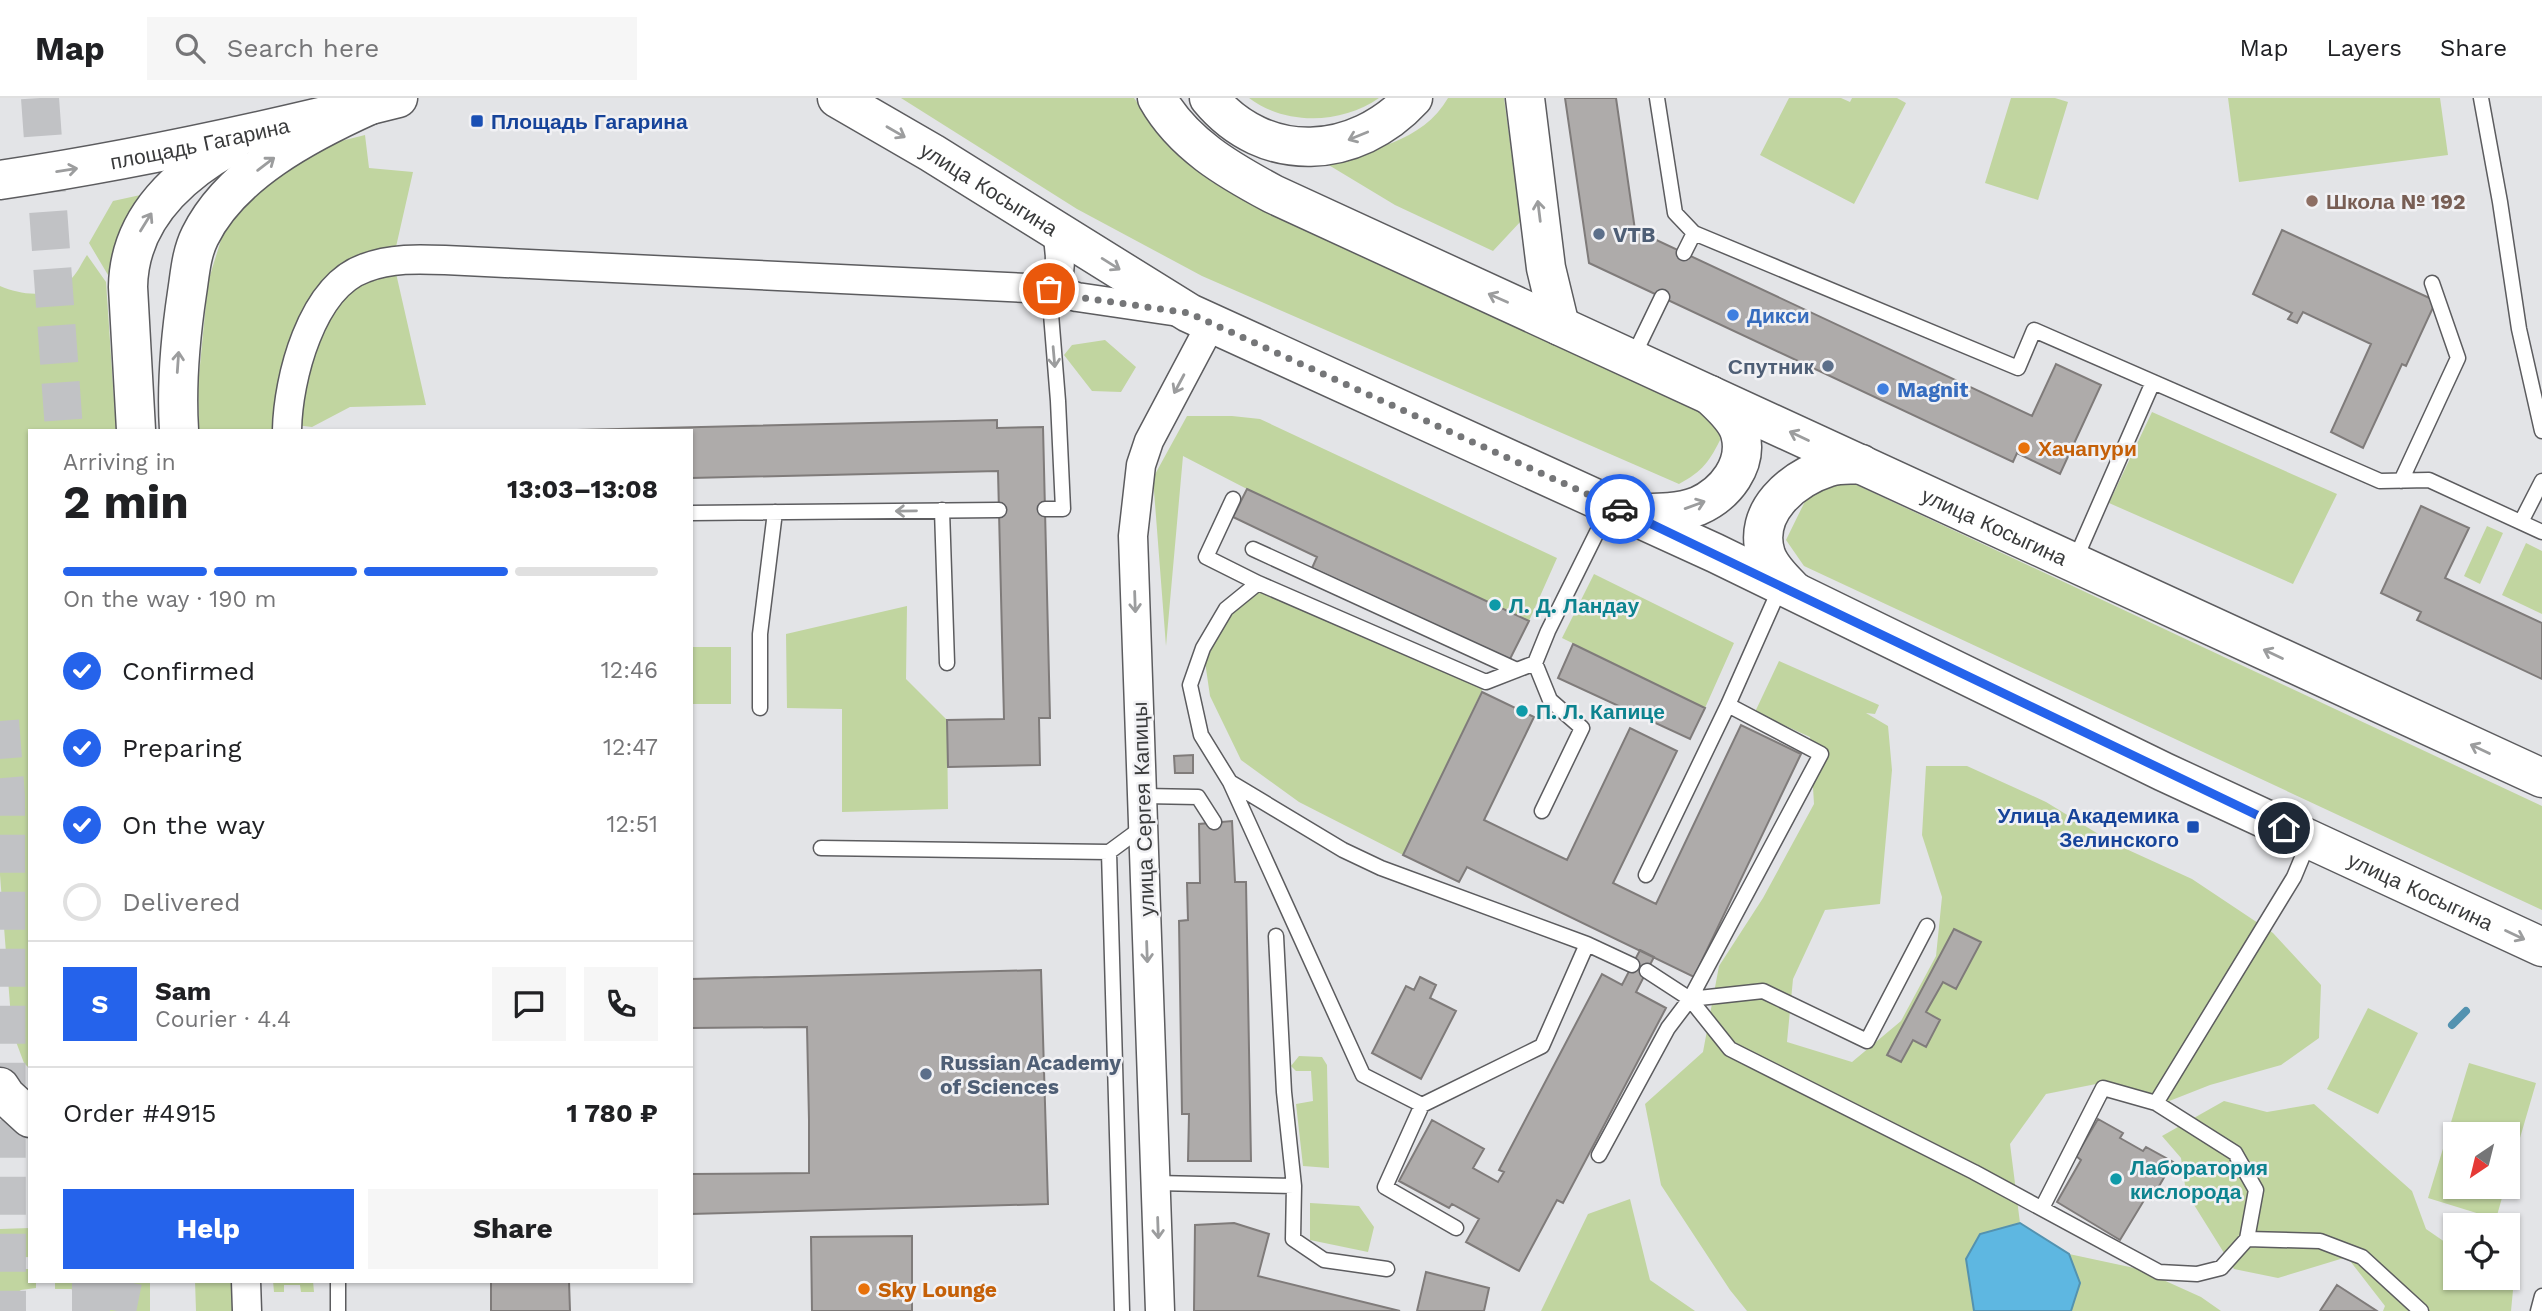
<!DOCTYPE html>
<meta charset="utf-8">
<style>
:root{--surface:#fff;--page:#f6f6f6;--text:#202124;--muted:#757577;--line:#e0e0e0;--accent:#2563eb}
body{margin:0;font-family:"Work Sans",sans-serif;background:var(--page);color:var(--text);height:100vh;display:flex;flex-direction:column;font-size:26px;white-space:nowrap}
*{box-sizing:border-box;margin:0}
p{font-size:23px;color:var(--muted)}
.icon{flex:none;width:38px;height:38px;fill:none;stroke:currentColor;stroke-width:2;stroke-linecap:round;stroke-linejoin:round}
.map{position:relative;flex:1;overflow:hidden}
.sheet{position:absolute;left:28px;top:331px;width:665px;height:854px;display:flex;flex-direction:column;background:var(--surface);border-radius:0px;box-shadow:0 2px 5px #0004}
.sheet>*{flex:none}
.needle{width:46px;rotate:215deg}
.buttons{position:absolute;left:2443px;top:1024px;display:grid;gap:14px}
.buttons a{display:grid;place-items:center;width:77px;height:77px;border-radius:0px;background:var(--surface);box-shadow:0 2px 5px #0004;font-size:35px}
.pin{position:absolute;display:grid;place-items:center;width:60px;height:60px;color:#fff;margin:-30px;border:4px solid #fff;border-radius:50%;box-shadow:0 2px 7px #0007}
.courier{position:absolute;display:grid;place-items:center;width:70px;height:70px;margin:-35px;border:5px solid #2563eb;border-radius:50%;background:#fff;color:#222;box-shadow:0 2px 9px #0007}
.summary em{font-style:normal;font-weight:700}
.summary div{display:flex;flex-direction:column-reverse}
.summary{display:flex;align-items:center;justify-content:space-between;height:119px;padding:0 35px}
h1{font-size:46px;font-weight:700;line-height:52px}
.bar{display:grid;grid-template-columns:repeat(4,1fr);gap:10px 7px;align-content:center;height:84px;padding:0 35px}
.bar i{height:9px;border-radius:5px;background:var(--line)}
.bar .current{background:var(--accent)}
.bar p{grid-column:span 4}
.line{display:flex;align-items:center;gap:18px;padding:0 35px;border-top:2px solid var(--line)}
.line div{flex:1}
.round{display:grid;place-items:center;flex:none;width:74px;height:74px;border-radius:0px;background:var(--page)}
ol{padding:0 35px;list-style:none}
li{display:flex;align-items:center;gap:21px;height:77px}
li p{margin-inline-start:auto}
li .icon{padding:7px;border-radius:50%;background:var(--accent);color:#fff;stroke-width:4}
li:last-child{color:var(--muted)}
li i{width:38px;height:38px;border:4px solid var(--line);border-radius:50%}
.action{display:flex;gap:14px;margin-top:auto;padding:14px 35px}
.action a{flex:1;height:80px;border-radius:0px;background:var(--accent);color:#fff;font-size:28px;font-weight:700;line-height:80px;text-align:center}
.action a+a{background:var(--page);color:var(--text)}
header{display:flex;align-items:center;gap:42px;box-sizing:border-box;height:98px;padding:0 35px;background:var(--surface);border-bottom:2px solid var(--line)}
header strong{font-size:33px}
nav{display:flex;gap:38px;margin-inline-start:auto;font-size:24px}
.search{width:490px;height:63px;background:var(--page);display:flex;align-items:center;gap:18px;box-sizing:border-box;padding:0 24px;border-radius:0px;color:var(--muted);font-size:26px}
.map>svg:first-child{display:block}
.green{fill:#c1d5a0}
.water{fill:#5eb7e1;stroke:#5392b0;stroke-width:2}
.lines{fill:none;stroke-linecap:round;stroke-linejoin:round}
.stream{stroke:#5392b0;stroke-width:8}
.building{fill:#aeabaa;stroke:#7f7b7a;stroke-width:2}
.primary-tunnel{stroke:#c1c2c5;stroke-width:38;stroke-dasharray:38 19;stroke-linecap:butt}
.lane-casing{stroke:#5c5c5f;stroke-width:17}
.street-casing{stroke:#5c5c5f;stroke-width:31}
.secondary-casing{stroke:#5c5c5f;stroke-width:41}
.primary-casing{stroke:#5c5c5f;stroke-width:41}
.lane{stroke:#fff;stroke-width:14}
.street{stroke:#fff;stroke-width:28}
.secondary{stroke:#fff;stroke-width:38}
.primary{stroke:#fff;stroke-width:38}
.oneway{stroke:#9c9d9e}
.done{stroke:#757678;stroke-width:7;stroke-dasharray:0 12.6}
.route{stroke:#2563eb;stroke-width:9}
.transit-dot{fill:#1a4fb4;stroke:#f1f1f4;stroke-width:2.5}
.education-dot{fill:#8d6e63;stroke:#f1f1f4;stroke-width:2.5}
.service-dot{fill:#5c6f8a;stroke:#f1f1f4;stroke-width:2.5}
.shop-dot{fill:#3f7fe0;stroke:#f1f1f4;stroke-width:2.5}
.food-dot{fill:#e8710a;stroke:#f1f1f4;stroke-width:2.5}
.culture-dot{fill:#0f9aa8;stroke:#f1f1f4;stroke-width:2.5}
.labels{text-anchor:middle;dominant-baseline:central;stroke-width:5;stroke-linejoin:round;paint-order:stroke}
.transit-label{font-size:21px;font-weight:bold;fill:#164399;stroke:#f1f1f4;text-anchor:start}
.street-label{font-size:21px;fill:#3a3b3c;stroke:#f1f1f4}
.education-label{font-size:21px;font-weight:bold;fill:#785e54;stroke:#f1f1f4;text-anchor:start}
.service-label{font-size:21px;font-weight:bold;fill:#4e5e75;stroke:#f1f1f4;text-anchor:start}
.shop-label{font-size:21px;font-weight:bold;fill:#366cbe;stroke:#f1f1f4;text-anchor:start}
.food-label{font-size:21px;font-weight:bold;fill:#c56008;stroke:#f1f1f4;text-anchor:start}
.culture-label{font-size:21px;font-weight:bold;fill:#0d838f;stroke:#f1f1f4;text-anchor:start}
</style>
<header>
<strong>Map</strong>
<div class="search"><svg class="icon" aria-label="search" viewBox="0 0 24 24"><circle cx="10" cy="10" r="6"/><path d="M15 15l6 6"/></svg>Search here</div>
<nav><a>Map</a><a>Layers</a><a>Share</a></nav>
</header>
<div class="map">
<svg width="2542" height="1213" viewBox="0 0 2542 1213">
<rect width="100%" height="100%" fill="#e3e4e7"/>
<path class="green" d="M901 0H1134L1168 48 1212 84 1716 317 1722 338C1710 363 1703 373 1679 386L1202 178 1077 111Z
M1249 0H1379C1342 26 1286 28 1249 0Z
M1448 0H1504L1521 123 1493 153 1395 107 1322 63C1367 54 1423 44 1448 0Z
M1789 0H1841L1850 4 1852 0H1897L1906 5 1854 106 1760 57Z
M2011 0H2055L2068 4 2038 102 1985 85Z
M2228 0H2440L2448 57 2239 84Z
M365 37 369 70 413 74 393 162 426 307 350 309 312 329 287 326V332H199L198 288 208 184 224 132 266 87 317 49Z
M145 96 108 177 89 145 113 103Z
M87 157 106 184 116 332H30V971L24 965 12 933 0 777V188C24 198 53 201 72 180 78 174 82 164 87 157Z
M1105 242 1136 269 1121 294 1092 293 1064 257 1072 247Z
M2152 314 2337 396 2293 486 2109 405Z
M1187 318H1232L1260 321 1557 460 1529 523 1247 391 1183 358 1166 548 1153 380Z
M1844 381 2542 708V812L1804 468 1786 442 1812 389Z
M2487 428 2503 435 2480 486 2464 478Z
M2526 445 2542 453V516L2502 497Z
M1594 476 1734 545 1705 610 1562 540Z
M1258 485 1486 584 1403 757 1299 704 1241 662 1210 598 1203 550 1226 511Z
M907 508 906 581 947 622 948 711 842 714V611L787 610 786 536Z
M691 549H731V606H691Z
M1779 563 1879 607 1875 616 1866 615 1888 628 1892 672 1880 806 1825 812 1793 881 1787 944 1852 964 1901 923 1936 858 1942 799 1922 737 1926 668H1967L2046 704 2113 745 2192 781 2273 835 2321 887 2319 940 2281 967 2210 987 2149 1011 2096 986 2046 996 2010 1046 2020 1125 1980 1136 1966 1161 1974 1213H1747L1730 1192 1661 1087 1645 1006 1703 954 1719 868 1763 800 1814 706 1810 639 1755 614Z
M2368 910 2418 935 2378 1016 2327 991Z
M1299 958 1322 959 1327 967 1329 1070 1303 1068 1296 1006 1313 1003 1311 973H1296L1291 968Z
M2469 965 2536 985 2508 1081V1036H2455V1088L2505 1089 2496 1121 2428 1100Z
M2224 1003 2267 1014 2314 1006 2412 1093 2426 1131 2455 1151V1180H2508V1162L2513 1192 2511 1213H2383L2385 1208 2347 1159 2278 1180 2234 1171 2186 1094 2181 1060 2162 1038Z
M1630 1101 1650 1182 1695 1213H1541L1588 1116Z
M1310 1105 1359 1108 1374 1129 1368 1154 1310 1142Z
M30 1130V1159L0 1160V1131Z
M2069 1156 2139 1171 2201 1199 2221 1213H2071L2080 1185Z
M0 1171H30V1183H36V1190L21 1192 4 1204 0 1201Z
M55 1183H106L89 1201 71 1191H55Z
M123 1183H150V1213H101L98 1209Z
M195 1183H236L237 1213H196Z
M273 1183H313L314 1194H301L300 1187H284V1194H274Z"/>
<path class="water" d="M2020 1125 2069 1156 2080 1185 2071 1213H1974L1966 1161 1980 1136Z"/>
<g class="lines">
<path class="stream" d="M2452 927 2466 913"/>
</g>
<path class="building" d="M1565 0H1616L1635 132 2032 318 2056 266 2101 287 2060 376 2017 355 2013 364 1589 165Z
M2282 132 2436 203 2406 268 2402 266 2363 350 2331 334 2371 246 2303 214 2297 225 2288 221 2292 215 2253 196Z
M997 322V330L1043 329 1050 620H1039L1040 667 948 669 947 622 1004 621 998 373 691 380V332H577Z
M1247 391 1529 523 1509 563 1312 470 1317 459 1233 419Z
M2421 408 2469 430 2445 480 2542 525V581L2417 522 2421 514 2381 495Z
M1573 546 1705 610 1690 641 1558 580Z
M1482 594 1534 619 1484 722 1567 762 1630 630 1677 653 1613 785 1656 806 1741 627 1801 656 1694 879 1467 769 1459 784 1403 757Z
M1193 657V675H1175L1174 658Z
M1232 723 1235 784H1246L1251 1063H1188L1189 1016H1182L1179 823 1188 822 1187 785H1200L1199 726Z
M1954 831 1981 844 1956 891 1943 884 1926 914 1940 922 1926 949 1913 942 1901 964 1887 957Z
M1640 852 1654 859 1636 894 1666 910 1563 1105 1557 1102 1519 1173 1466 1144 1479 1121 1452 1106 1449 1110 1399 1083 1432 1022 1484 1051 1473 1070 1498 1084 1504 1074 1499 1072 1602 876 1622 887Z
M1041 872 1048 1106 691 1116V1076L809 1075V1022L807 929 691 930V881Z
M1420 879 1436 887 1430 900 1456 913 1421 981 1372 955 1406 888 1414 892Z
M2098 1021 2123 1035 2120 1040 2143 1053 2146 1049 2173 1064 2151 1102 2146 1099 2120 1142 2057 1104 2081 1062 2076 1058Z
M1234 1125 1269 1136 1258 1178 1400 1213H1194L1195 1127Z
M912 1138V1213H812L811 1139Z
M1426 1174 1489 1190 1484 1213H1417Z
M491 1183H569L570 1213H491Z
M2337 1187 2377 1213H2320Z"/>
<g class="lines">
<path class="primary-tunnel" d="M40 0 64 332
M0 623 6 698 7 1213
M91 1183V1213
M117 1213 123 1183"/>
<defs>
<path id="lane" d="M1657 0 1675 115 1694 135 2018 270 2034 232 2380 383 2429 382 2542 434
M2481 0 2500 104 2519 231 2542 333
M1684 155 1694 135
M1632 261 1662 199
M2401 383 2458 260 2432 185
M1233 401 1206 459 1258 485
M1045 411H1063L1058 303 1049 191
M942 412 947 565
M691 415 999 412
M2521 424 2542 383
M1253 451 1517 572
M2075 462 2153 284
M760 610V536L775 414
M1230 684 1343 752 1381 770 1587 846 1542 948 1422 1007 1363 977Z
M1230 684 1201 637 1190 587 1203 550 1226 511 1258 485 1486 584 1535 565
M1144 698 1198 699 1214 724
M1542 713 1582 630 1550 602 1535 565 1548 533 1610 408
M821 750 1109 754 1122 1213
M1109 754 1143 729
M1646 777 1728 607 1780 490
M1587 846 1632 867
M1647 873 1690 901 1763 893 1867 943 1927 828
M1690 901 1730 951 1974 1074 2159 1174 2197 1176 2221 1170 2247 1141 2256 1092 2235 1055 2156 1005
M1422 1007 1385 1089 1456 1130
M1599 1057 1668 930 1690 901 1821 656 1728 607
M1156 1085 1294 1088 1284 994 1276 838
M1294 1088 1293 1141 1324 1162 1387 1171
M2042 1110 2103 990 2156 1005 2294 779 2309 743
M2247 1141 2320 1143 2362 1159 2421 1213
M338 1183V1213
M2538 1213 2542 1198"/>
<path id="street" d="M1049 191 1057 187C1061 167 1061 152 1056 133
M287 332C288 281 311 189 365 170 391 160 418 161 445 162L1049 191 1077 199 1179 214
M246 1183 247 1213
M1160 1213 1133 438 1141 367 1149 343 1211 226"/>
<g id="secondary">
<path id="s1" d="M837 0 932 55 1189 215 1715 455 2164 674 2542 849"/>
<path id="s2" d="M1157 0C1183 46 1228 72 1273 96L2542 680"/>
<path d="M1525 0 1546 170 1560 228"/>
<path d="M1634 415C1655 415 1677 416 1698 408 1725 396 1749 367 1740 335 1736 320 1721 308 1710 297"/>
<path d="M1793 492C1783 482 1771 471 1766 457 1752 414 1792 381 1829 369 1839 366 1851 367 1861 366"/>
</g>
<g id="primary">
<path d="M1209 0C1265 68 1356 62 1413 0"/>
<path id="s3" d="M0 82C134 62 267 33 398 0"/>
<path d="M136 332 128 189C129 123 175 79 230 48"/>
<path d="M179 332C176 285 180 242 187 195 190 176 191 156 200 138 231 75 308 35 370 7"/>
<path d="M0 989 6 998 30 1020"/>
</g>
</defs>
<use href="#lane" class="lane-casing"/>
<use href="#street" class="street-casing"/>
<use href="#secondary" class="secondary-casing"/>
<use href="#primary" class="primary-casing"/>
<use href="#lane" class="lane"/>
<use href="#street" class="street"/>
<use href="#secondary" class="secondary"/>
<use href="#primary" class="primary"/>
</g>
<defs><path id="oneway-shaft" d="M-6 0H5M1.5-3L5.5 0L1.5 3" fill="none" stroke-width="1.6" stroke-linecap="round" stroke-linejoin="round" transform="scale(1.75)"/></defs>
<g class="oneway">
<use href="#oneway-shaft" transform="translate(896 34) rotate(30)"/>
<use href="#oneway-shaft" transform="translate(1358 38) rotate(158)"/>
<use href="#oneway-shaft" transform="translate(266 66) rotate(-37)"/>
<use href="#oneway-shaft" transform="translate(67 72) rotate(-9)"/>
<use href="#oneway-shaft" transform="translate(1539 113) rotate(-97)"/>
<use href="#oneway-shaft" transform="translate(146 124) rotate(-58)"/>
<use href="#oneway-shaft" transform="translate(1111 166) rotate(32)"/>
<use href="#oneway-shaft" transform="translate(1498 200) rotate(-156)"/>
<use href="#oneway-shaft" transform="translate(1054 259) rotate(85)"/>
<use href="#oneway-shaft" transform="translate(178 264) rotate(-86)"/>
<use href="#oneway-shaft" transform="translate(1179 286) rotate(118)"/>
<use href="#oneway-shaft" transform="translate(1799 338) rotate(-155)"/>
<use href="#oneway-shaft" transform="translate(1695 407) rotate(-20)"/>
<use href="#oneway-shaft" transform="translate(906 413) rotate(179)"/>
<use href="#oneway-shaft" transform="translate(1135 504) rotate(88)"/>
<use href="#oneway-shaft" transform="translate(2273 556) rotate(-155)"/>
<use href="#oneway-shaft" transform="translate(2480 651) rotate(-155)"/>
<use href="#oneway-shaft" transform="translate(2515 837) rotate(25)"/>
<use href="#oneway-shaft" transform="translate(1147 854) rotate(88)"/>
<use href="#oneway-shaft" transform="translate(1158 1130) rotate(88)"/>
</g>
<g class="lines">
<path class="done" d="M1049 191 1077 199 1189 215 1620 411"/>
<path class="route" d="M1620 411 2284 730"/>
</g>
<g class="transit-dot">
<rect x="470" y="16" width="14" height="14" rx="3.5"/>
<rect x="2186" y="722" width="14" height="14" rx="3.5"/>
</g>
<circle class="education-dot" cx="2312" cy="103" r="7"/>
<g class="service-dot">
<circle cx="1599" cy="136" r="7"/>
<circle cx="1828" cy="268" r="7"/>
<circle cx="926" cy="976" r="7"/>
</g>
<g class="shop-dot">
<circle cx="1733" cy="217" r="7"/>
<circle cx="1883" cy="291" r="7"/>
</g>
<g class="food-dot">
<circle cx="2024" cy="350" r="7"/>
<circle cx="864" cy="1191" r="7"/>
</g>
<g class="culture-dot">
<circle cx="1495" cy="507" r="7"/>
<circle cx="1522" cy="613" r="7"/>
<circle cx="2116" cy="1081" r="7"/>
</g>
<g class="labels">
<g class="transit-label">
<text x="491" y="23">Площадь Гагарина</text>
<text x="2179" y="717" text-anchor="end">Улица Академика<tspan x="2179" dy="24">Зелинского</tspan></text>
</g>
<g class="street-label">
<text stroke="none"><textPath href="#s3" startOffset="203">площадь Гагарина</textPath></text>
<text stroke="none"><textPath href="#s1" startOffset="177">улица Косыгина</textPath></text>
<text stroke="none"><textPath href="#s2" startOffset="947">улица Косыгина</textPath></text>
<text transform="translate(1143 711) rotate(-92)">улица Сергея Капицы</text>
<text stroke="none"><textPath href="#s1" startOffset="1773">улица Косыгина</textPath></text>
</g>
<g class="education-label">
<text x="2326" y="103">Школа № 192</text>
</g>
<g class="service-label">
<text x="1613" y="136">VTB</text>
<text x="1814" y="268" text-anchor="end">Спутник</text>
<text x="940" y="964">Russian Academy<tspan x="940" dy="24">of Sciences</tspan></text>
</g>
<g class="shop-label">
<text x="1747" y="217">Дикси</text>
<text x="1897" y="291">Magnit</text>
</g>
<g class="food-label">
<text x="2038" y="350">Хачапури</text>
<text x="878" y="1191">Sky Lounge</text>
</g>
<g class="culture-label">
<text x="1509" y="507">Л. Д. Ландау</text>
<text x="1536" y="613">П. Л. Капице</text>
<text x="2130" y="1069">Лаборатория<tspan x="2130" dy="24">кислорода</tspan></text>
</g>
</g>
</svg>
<div class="buttons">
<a><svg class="needle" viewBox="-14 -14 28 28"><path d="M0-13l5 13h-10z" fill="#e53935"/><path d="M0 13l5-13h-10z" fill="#757577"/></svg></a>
<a><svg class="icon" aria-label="locate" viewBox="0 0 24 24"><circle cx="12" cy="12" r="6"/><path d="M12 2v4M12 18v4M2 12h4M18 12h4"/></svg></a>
</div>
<div class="pin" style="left:1049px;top:191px;background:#ea580c"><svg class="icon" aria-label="bag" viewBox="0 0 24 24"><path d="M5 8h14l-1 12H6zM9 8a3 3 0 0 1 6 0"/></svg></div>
<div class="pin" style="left:2284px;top:730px;background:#1f2937"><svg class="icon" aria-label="home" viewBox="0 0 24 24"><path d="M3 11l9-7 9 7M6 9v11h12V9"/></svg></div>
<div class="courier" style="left:1620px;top:411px"><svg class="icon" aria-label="car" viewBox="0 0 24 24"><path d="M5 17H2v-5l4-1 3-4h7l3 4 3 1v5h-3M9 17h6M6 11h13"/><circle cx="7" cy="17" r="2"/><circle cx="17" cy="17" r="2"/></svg></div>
<section class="sheet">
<div class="summary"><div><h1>2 min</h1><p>Arriving in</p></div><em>13:03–13:08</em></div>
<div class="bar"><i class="current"></i><i class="current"></i><i class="current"></i><i></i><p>On the way · 190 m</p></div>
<ol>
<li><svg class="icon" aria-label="check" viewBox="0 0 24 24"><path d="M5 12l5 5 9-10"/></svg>Confirmed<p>12:46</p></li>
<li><svg class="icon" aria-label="check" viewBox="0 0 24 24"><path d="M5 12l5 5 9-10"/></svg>Preparing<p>12:47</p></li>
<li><svg class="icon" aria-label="check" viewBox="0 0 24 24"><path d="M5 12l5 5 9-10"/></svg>On the way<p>12:51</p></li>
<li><i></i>Delivered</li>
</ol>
<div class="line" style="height:126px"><b class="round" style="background:var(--accent);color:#fff">S</b><div><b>Sam</b><p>Courier · 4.4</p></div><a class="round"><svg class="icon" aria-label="chat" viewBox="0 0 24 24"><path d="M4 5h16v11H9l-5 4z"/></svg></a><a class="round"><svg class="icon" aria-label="phone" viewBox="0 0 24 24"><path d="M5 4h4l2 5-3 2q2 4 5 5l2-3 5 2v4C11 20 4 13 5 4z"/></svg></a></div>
<div class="line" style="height:91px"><div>Order #4915</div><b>1 780 ₽</b></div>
<div class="action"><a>Help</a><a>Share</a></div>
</section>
</div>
